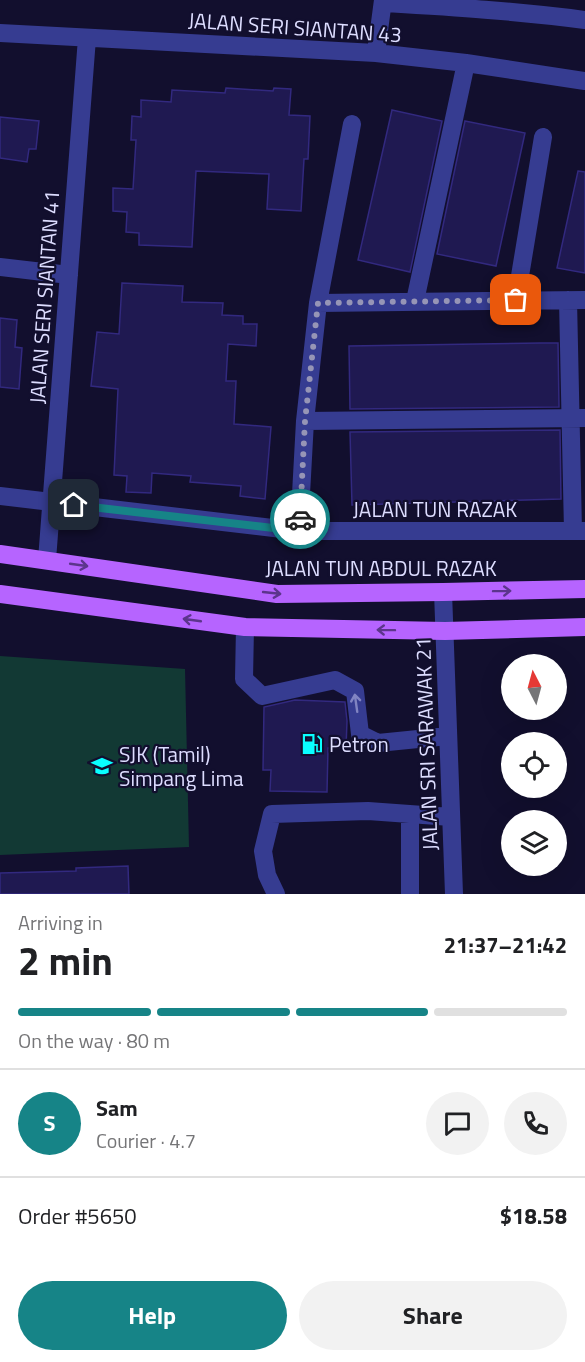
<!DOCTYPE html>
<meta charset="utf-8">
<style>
:root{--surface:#fff;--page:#f2f2f2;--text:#202124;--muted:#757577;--line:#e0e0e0;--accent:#168487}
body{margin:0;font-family:"Titillium Web",sans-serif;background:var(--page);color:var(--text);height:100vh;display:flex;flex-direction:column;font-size:22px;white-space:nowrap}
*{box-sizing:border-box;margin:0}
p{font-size:20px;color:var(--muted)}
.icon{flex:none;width:33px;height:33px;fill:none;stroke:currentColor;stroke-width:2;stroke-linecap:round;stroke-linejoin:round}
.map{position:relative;height:894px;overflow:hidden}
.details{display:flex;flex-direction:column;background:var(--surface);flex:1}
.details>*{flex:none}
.needle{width:39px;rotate:354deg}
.controls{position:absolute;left:501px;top:654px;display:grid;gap:12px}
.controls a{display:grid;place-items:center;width:66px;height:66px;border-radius:50%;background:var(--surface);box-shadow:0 6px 24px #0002;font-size:30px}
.pin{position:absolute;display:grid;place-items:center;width:51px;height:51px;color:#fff;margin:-26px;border-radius:12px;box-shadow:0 3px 9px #0006}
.courier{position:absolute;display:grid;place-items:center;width:60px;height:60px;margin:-30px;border:4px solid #168487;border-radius:50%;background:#fff;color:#222;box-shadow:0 2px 8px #0007}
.headline em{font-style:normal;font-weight:700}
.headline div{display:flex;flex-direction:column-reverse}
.headline{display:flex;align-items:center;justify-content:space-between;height:102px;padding:0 18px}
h1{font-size:39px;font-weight:700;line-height:45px}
.bar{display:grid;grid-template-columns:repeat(4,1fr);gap:9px 6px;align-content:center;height:72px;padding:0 18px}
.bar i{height:8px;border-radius:4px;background:var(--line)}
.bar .selected{background:var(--accent)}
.bar p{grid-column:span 4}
.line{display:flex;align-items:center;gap:15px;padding:0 18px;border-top:2px solid var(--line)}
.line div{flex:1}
.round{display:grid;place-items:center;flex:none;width:63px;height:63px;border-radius:32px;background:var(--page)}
.button{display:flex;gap:12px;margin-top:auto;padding:12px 18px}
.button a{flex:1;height:69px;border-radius:36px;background:var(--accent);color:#fff;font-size:24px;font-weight:700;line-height:69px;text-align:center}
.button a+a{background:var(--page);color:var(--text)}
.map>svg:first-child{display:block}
.green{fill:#123934}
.building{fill:#1f1951;stroke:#32297f;stroke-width:1.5}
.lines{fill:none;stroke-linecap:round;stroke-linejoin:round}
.minor{stroke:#363c91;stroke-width:18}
.major{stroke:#b664ff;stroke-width:18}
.oneway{stroke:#5c358c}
.oneway2{stroke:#8184c2}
.done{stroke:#9695b6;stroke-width:6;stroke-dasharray:0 10.8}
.route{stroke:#168487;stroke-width:8}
.labels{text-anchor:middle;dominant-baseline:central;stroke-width:4.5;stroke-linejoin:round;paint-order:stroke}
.street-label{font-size:21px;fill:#ddf;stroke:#120f2e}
.poi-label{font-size:21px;fill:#ddf;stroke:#120f2e;text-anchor:start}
</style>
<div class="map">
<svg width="585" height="894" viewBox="0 0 585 894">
<rect width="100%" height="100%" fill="#120f2e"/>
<path class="green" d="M0 656 185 669 189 847 0 855Z"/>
<path class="building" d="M226 88 273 91 274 88 291 89 289 115 310 116 308 159H304L301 211 267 209 269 174 196 171 192 247 139 245V233L126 232 127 212 113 211V188L133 189 136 140H131L132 116 141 117V100L171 102 172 90 225 93Z
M392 110 442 121 410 272 358 260Z
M0 117 39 121 36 149H29L27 162 0 158Z
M465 121 525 133 496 266 437 254Z
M578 171 585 172V273L557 268Z
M122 283 183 286 182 302 223 303 222 315 243 316V324H257L256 346 228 344 226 381H236L234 424 271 427 265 499 240 496 241 486 190 482 191 476 152 473 151 493 126 492 127 476 114 475 118 389 91 386 97 332 119 334Z
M0 318 17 320 15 347 22 348 19 389 0 387Z
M541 343H558L559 407 350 409 349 346Z
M560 430 561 499 352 505 350 432Z
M295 700 345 702 347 721 346 748H328L327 792 270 791 271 770H263L264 707Z
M128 866 129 894H0V873L76 871V868Z"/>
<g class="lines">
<path class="minor" d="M383 3C450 7 518 11 585 20
M0 33 376 53 466 63 585 81
M376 53 383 0
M0 267 69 275
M516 300 543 137
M568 300 573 531
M415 301 466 63
M318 303 585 300
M305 421 585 418
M0 496 299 531H585
M299 531 305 421 318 303 352 124
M47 560 87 38
M443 592 454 894
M245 627 244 679 262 696 335 680 355 691 360 734 378 743 448 736
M410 814V894
M276 894 267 875 263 851 272 814 368 811 451 817"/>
<path class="major" d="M0 554 277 594 443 592 585 589
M0 594 245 627 445 631 585 627"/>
</g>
<defs><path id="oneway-shaft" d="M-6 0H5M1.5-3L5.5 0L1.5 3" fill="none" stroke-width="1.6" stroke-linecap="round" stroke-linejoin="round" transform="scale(1.5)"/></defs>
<g class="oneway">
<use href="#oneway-shaft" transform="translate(79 565) rotate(8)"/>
<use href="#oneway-shaft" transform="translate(502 591) rotate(-1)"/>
<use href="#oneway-shaft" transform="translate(272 593) rotate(6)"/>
<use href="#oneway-shaft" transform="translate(192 620) rotate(-172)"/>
<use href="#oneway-shaft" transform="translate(386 630) rotate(-179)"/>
</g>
<use class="oneway2" href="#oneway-shaft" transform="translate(356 703) rotate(-98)"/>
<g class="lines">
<path class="done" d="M300 519 305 421 318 303 516 300"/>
<path class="route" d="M74 505 299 531 300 519"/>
</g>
<defs>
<symbol id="fuel-bare" viewBox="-9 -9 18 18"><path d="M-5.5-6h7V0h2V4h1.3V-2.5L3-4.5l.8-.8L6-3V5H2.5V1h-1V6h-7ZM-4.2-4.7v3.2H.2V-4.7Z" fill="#09feff" stroke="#120f2e" stroke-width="2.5" paint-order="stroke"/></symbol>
<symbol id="school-bare" viewBox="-9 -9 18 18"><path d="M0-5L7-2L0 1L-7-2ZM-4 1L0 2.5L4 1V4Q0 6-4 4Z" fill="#09feff" stroke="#120f2e" stroke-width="2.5" paint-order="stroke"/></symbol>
</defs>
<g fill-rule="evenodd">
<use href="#fuel-bare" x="297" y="729" width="30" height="30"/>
<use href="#school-bare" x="87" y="751" width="30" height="30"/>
</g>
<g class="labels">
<g class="street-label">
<text transform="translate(295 27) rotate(4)">JALAN SERI SIANTAN 43</text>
<text transform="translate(44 297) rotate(-86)">JALAN SERI SIANTAN 41</text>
<text x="435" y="509">JALAN TUN RAZAK</text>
<text x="381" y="568">JALAN TUN ABDUL RAZAK</text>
<text transform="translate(426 744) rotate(-92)">JALAN SRI SARAWAK 21</text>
</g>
<g class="poi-label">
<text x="329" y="744">Petron</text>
<text x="119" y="754">SJK (Tamil)<tspan x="119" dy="24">Simpang Lima</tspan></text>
</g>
</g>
</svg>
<div class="controls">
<a><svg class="needle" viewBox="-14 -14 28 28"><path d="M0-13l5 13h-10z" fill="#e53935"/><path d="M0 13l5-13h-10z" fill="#757577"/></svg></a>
<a><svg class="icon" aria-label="locate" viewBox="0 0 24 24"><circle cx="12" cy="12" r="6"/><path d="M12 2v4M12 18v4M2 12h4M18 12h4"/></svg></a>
<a><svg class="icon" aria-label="layers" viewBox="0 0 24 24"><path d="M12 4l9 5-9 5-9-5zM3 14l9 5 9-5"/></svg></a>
</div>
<div class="pin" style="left:516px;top:300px;background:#ea580c"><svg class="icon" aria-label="bag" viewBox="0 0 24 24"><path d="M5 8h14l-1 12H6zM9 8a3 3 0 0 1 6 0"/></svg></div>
<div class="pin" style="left:74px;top:505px;background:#1f2937"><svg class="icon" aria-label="home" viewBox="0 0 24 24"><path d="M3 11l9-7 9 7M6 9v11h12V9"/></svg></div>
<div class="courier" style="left:300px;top:519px"><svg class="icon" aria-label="car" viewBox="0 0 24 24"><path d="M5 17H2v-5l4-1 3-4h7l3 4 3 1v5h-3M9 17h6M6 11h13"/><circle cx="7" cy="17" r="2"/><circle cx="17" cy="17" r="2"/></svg></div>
</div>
<section class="details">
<div class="headline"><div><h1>2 min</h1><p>Arriving in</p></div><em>21:37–21:42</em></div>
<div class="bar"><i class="selected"></i><i class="selected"></i><i class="selected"></i><i></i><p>On the way · 80 m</p></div>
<div class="line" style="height:108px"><b class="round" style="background:var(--accent);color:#fff">S</b><div><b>Sam</b><p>Courier · 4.7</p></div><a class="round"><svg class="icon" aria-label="chat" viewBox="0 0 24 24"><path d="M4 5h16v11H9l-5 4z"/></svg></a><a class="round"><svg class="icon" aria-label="phone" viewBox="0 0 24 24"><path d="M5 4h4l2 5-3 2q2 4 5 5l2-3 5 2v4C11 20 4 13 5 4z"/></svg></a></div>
<div class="line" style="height:78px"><div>Order #5650</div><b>$18.58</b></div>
<div class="button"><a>Help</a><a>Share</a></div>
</section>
